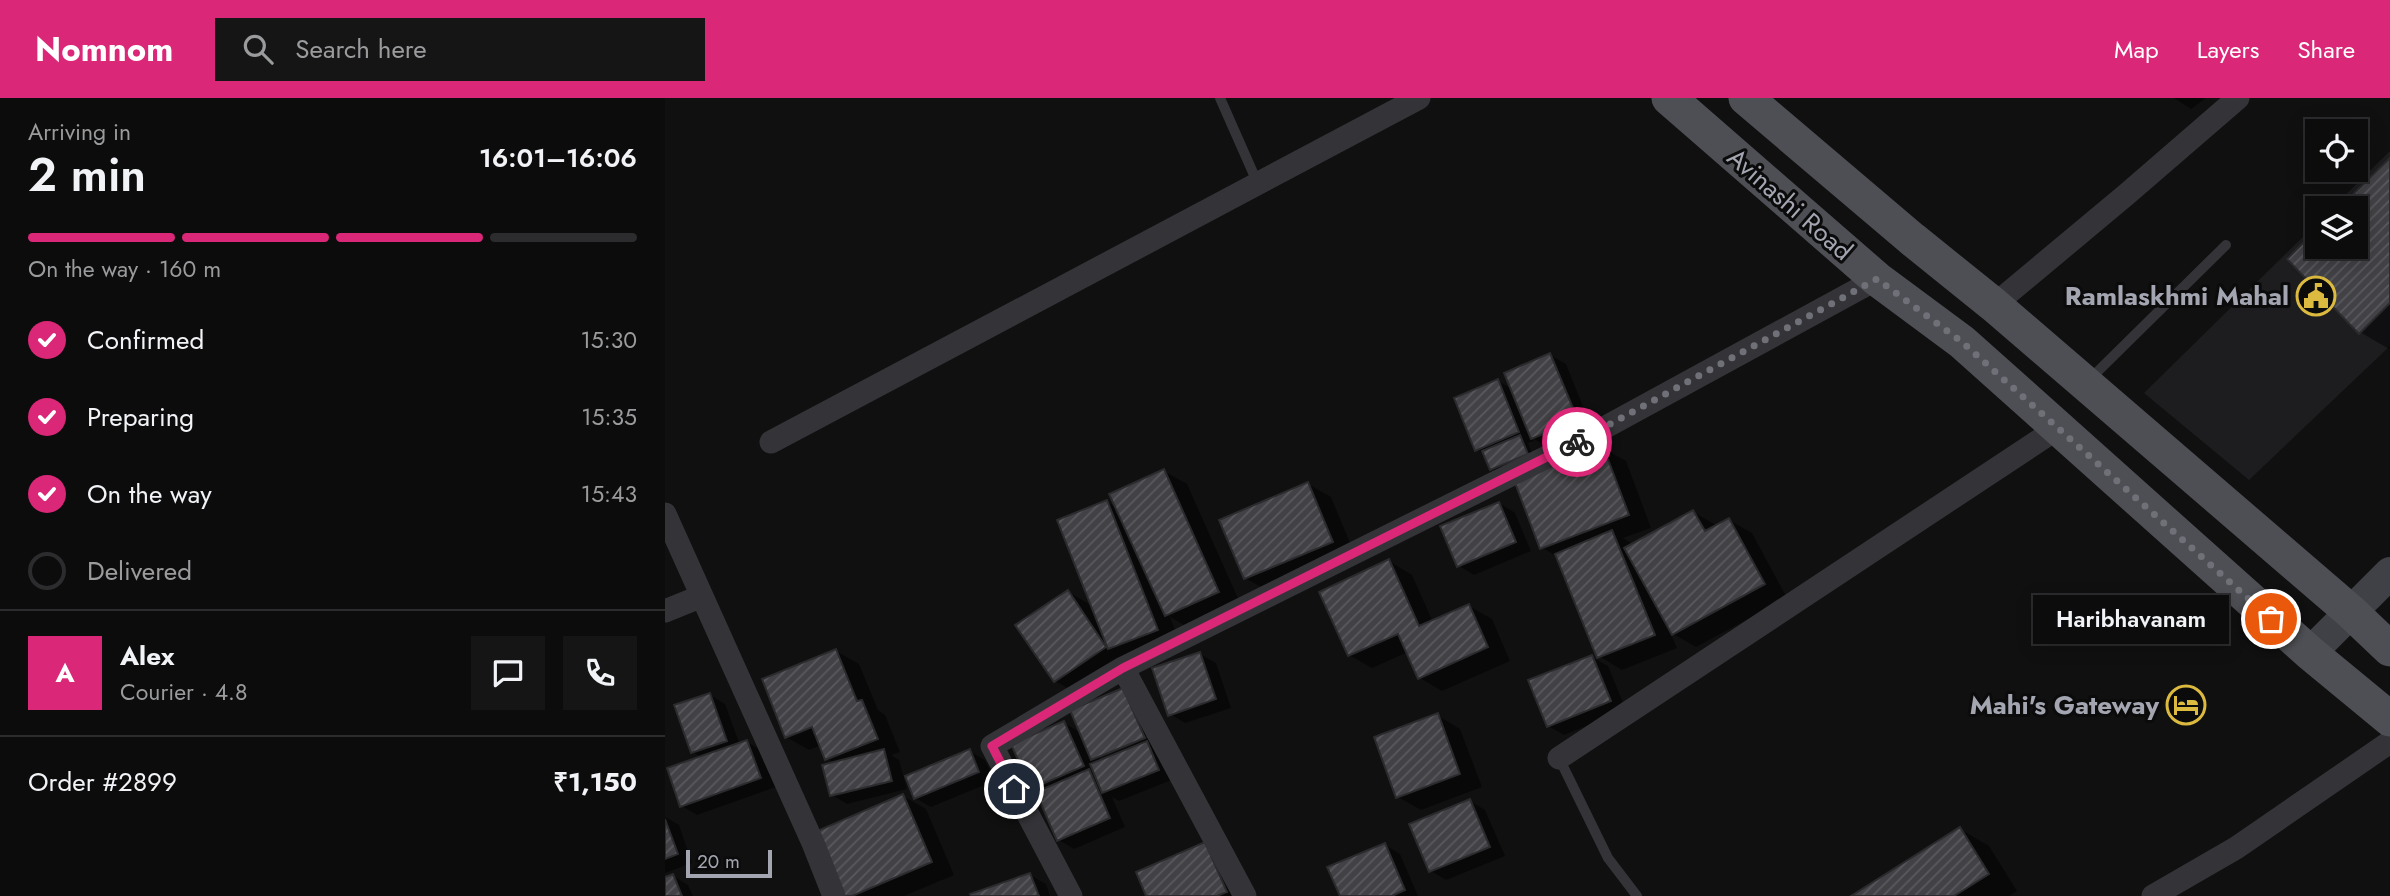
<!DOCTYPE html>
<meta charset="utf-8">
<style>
:root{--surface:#0c0c0d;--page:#151516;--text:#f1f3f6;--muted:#9a9b9d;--line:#2c2c2e;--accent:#db2777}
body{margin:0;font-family:Jost,sans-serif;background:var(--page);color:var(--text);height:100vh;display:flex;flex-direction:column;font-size:26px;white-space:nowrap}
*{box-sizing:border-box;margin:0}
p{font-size:23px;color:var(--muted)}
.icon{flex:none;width:38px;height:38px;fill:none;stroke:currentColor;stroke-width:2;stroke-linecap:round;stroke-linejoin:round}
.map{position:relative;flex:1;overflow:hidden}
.side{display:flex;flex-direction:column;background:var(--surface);width:665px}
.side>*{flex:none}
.controls{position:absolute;left:1640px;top:21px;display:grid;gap:14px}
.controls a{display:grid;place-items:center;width:63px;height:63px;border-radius:0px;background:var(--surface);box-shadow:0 4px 18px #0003,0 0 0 2px var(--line);font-size:35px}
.scale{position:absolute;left:21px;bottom:18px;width:86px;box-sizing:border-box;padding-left:7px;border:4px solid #a3a5b0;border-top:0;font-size:19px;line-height:24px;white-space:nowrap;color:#a3a5b0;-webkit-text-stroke:5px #0b0b0c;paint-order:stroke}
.pin{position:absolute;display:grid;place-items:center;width:60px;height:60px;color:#fff;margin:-30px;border:4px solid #fff;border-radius:50%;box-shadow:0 2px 7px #0007}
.courier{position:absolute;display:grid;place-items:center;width:70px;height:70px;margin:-35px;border:5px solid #db2777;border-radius:50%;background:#fff;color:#222;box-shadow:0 2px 9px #0007}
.bubble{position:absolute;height:49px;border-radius:0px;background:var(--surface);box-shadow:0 4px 18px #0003,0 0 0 2px var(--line);font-size:23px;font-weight:600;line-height:49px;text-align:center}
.headline em{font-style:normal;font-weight:600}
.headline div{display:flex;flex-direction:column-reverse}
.headline{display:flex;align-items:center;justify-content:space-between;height:119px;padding:0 28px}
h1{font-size:46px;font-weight:600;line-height:52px}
.bar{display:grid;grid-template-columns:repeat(4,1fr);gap:10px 7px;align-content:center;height:84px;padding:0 28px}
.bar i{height:9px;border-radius:5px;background:var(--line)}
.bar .on{background:var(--accent)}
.bar p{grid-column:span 4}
.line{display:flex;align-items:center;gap:18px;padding:0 28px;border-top:2px solid var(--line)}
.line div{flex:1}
.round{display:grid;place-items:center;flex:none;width:74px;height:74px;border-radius:0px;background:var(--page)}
ol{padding:0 28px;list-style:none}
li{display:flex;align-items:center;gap:21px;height:77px}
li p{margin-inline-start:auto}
li .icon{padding:7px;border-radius:50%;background:var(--accent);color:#fff;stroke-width:4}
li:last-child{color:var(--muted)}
li i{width:38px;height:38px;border:4px solid var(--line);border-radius:50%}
header{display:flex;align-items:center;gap:42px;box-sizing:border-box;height:98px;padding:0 35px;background:var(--accent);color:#fff}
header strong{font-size:33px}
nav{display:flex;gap:38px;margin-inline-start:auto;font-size:24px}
.search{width:490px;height:63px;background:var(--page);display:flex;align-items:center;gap:18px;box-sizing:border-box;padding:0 24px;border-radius:0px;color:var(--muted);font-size:26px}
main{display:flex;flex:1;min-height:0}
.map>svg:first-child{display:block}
.built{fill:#1d1c1e}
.shadow{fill:#0007;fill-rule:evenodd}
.building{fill:url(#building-hatch);stroke:#2b2a2d;stroke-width:2}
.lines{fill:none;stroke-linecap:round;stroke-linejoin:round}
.lane{stroke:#343438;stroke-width:10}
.street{stroke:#343438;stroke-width:23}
.secondary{stroke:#404146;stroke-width:32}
.primary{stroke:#4e4f54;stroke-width:35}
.done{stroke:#707178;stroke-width:7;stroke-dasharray:0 12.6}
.route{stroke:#db2777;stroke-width:9}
.labels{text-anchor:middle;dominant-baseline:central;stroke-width:6;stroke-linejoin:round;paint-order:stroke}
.street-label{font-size:26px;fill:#a3a5b0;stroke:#0b0b0c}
.poi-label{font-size:26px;font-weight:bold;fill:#a3a5b0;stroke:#0b0b0c;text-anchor:end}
</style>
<header>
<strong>Nomnom</strong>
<div class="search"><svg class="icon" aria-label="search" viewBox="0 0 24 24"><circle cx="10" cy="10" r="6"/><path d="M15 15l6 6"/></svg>Search here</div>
<nav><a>Map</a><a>Layers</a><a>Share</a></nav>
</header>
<main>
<section class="side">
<div class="headline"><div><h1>2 min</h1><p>Arriving in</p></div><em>16:01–16:06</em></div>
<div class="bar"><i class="on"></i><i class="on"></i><i class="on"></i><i></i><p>On the way · 160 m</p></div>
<ol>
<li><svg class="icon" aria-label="check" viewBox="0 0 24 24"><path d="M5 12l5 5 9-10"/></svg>Confirmed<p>15:30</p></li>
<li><svg class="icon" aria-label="check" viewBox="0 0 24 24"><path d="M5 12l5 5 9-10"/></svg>Preparing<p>15:35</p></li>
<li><svg class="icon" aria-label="check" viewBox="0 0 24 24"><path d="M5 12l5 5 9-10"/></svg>On the way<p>15:43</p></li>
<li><i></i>Delivered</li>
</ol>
<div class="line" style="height:126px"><b class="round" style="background:var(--accent);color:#fff">A</b><div><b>Alex</b><p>Courier · 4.8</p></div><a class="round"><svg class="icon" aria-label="chat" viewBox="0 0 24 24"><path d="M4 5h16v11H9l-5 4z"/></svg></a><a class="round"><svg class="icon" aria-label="phone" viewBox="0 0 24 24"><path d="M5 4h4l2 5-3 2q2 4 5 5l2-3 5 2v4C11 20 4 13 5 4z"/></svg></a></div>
<div class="line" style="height:91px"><div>Order #2899</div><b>₹1,150</b></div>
</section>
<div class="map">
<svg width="1725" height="798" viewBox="0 0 1725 798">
<defs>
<pattern id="building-hatch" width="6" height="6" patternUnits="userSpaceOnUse" patternTransform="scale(1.75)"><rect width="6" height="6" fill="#424246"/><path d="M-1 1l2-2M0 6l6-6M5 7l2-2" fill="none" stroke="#5a5a5e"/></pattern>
</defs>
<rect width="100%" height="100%" fill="#101011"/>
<path class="built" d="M1725 53V248L1584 382 1479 295 1652 125V149H1690V110H1667Z"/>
<path class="shadow" d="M1509 0H1541L1526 11Z
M1725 63V250L1724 251 1695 234 1624 161 1652 134V149H1690V110H1676Z
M885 257 901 266 927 331 884 349 867 340 869 343 863 345 869 360 834 375 827 371 821 357 811 351 833 283 849 292Z
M938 350 961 363 986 430 958 440 969 447 1028 414 1051 427 1064 422 1087 435 1122 500 1031 549 1005 534 1012 550 957 572 934 558 893 459 876 449Z
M499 373 522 386 576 507 524 530 505 519 515 544 413 596 390 583 403 494 428 508 442 404 453 410Z
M643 386 666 399 690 457 603 493 580 480Z
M834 405 850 415 866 453 809 477 794 468Z
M724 463 747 477 768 524 804 508 827 521 845 563 777 593 755 580 743 554 707 570 684 557Z
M171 553 194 566 213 612 220 617 235 654 226 657 234 662 242 691 182 706 167 697 170 665 162 661 156 647 144 652 121 639Z
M535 556 551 565 566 610 520 625 505 616Z
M927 559 943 568 961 612 899 637 883 628Z
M458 592 474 601 494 649 491 650 498 654 509 681 454 703 447 699 460 729 409 751 394 742 373 692 367 690 348 647 399 625 416 635 407 613ZM487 635 488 638 435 661V657Z
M45 597 60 606 75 647 82 644 98 653 111 689 32 717 17 708 37 660 28 654Z
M772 617 795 631 817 689 756 712 733 699Z
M304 653 320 662 329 683 266 709 250 700Z
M238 698 261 711 289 777 239 798H179Z
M805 703 820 712 840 758 781 782 766 773Z
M0 719 14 727 27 765 0 775Z
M1295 731 1324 748 1352 793 1344 798H1189Z
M539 746 580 798H483Z
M720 747 735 756 753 798H677Z
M365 777 381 786 385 798H308Z
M8 778 23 787 28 798H0V781Z"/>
<path class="building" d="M1725 60V205L1694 236 1622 161 1652 131V149H1690V110H1674Z
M885 255 913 322 866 341 839 275Z
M833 281 854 334 810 353 789 300Z
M855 337 863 356 825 372 817 353Z
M938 348 964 417 875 451 849 382Z
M499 371 554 494 500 518 444 396Z
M643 384 668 444 579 481 554 422Z
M442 402 493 532 443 551 392 422Z
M834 404 851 444 792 469 775 428Z
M1028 412 1040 433 1064 420 1100 486 1007 537 959 450Z
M947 432 990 537 932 560 890 456Z
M724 461 754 528 804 506 823 549 753 581 733 536 683 558 654 494Z
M403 492 441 549 389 584 350 527Z
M171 551 192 603 197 602 213 641 160 662 147 629 120 640 97 581Z
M535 554 551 601 503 618 487 570Z
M927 557 946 603 882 629 863 582Z
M458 590 480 640 426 662 405 612Z
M45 595 62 643 26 655 9 607Z
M773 615 795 676 731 700 709 639Z
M399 623 419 668 366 691 346 646Z
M82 642 96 680 15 709 2 670Z
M482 643 494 672 437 695 425 666Z
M219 651 227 683 165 698 157 667Z
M305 651 314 674 249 701 240 678Z
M424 671 445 720 392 743 371 694Z
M238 696 267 764 187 798H177L150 734Z
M805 701 825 749 764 774 744 726Z
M0 721 13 756 0 761Z
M1295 729 1324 776 1289 798H1186Z
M540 744 562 794 552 798H481L471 774Z
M720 745 740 792 727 798H675L662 769Z
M365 775 374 798H306L305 796Z
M8 776 17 798H0V779Z"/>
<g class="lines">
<path class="lane" d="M555 0 593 86
M1425 281 1561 147
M894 660 943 760 972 798"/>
<path class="street" d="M1329 207 1462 96 1573 0
M106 344 754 0
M0 416 148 745 169 798
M0 513 37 498
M458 570 580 798
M894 660 1393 330
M406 798 327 648 458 570 926 337 1212 181
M1488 798 1571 750 1725 644"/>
<path class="secondary" d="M1645 555 1725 475"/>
<path class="primary" d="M1004 0 1212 181 1297 244 1645 555 1725 621
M1081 0 1247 141 1329 207 1686 514 1725 551"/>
</g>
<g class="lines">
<path class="done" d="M912 344 1212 181 1297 244 1606 521"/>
<path class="route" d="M349 691 327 648 458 570 912 344"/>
</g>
<defs>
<symbol id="civic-ring" viewBox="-11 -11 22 22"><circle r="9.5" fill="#0b0b0c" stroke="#dbba3f" stroke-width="1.5"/><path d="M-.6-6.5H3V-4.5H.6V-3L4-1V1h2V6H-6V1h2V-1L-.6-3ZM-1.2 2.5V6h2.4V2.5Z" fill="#dbba3f"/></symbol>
<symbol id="hotel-ring" viewBox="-11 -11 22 22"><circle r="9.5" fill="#0b0b0c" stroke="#dbba3f" stroke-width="1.5"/><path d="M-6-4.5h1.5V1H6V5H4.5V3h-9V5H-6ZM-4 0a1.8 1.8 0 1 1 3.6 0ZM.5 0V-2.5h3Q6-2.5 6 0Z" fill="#dbba3f"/></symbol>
</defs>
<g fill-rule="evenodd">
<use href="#civic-ring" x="1629" y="176" width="44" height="44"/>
<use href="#hotel-ring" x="1499" y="585" width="44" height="44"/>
</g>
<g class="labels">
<g class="street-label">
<text transform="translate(1125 106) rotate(41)">Avinashi Road</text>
</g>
<g class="poi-label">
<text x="1624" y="198">Ramlaskhmi Mahal</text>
<text x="1494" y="607">Mahi's Gateway</text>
</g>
</g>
</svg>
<div class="controls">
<a><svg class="icon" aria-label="locate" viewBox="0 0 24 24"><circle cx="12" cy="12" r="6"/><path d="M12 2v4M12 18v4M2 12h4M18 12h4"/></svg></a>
<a><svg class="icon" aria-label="layers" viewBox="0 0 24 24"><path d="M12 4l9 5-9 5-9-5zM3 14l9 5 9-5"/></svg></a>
</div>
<div class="scale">20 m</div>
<div class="pin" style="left:1606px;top:521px;background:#ea580c"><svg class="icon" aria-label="bag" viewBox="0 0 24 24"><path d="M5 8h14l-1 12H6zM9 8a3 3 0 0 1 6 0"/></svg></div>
<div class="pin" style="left:349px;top:691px;background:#1f2937"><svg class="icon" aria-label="home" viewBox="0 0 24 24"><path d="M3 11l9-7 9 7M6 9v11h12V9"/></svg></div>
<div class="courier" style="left:912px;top:344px"><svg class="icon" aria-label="bike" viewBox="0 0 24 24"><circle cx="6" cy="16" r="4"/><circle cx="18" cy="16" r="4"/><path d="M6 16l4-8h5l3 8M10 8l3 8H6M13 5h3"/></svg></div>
<div class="bubble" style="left:1368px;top:497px;width:196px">Haribhavanam</div>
</div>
</main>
